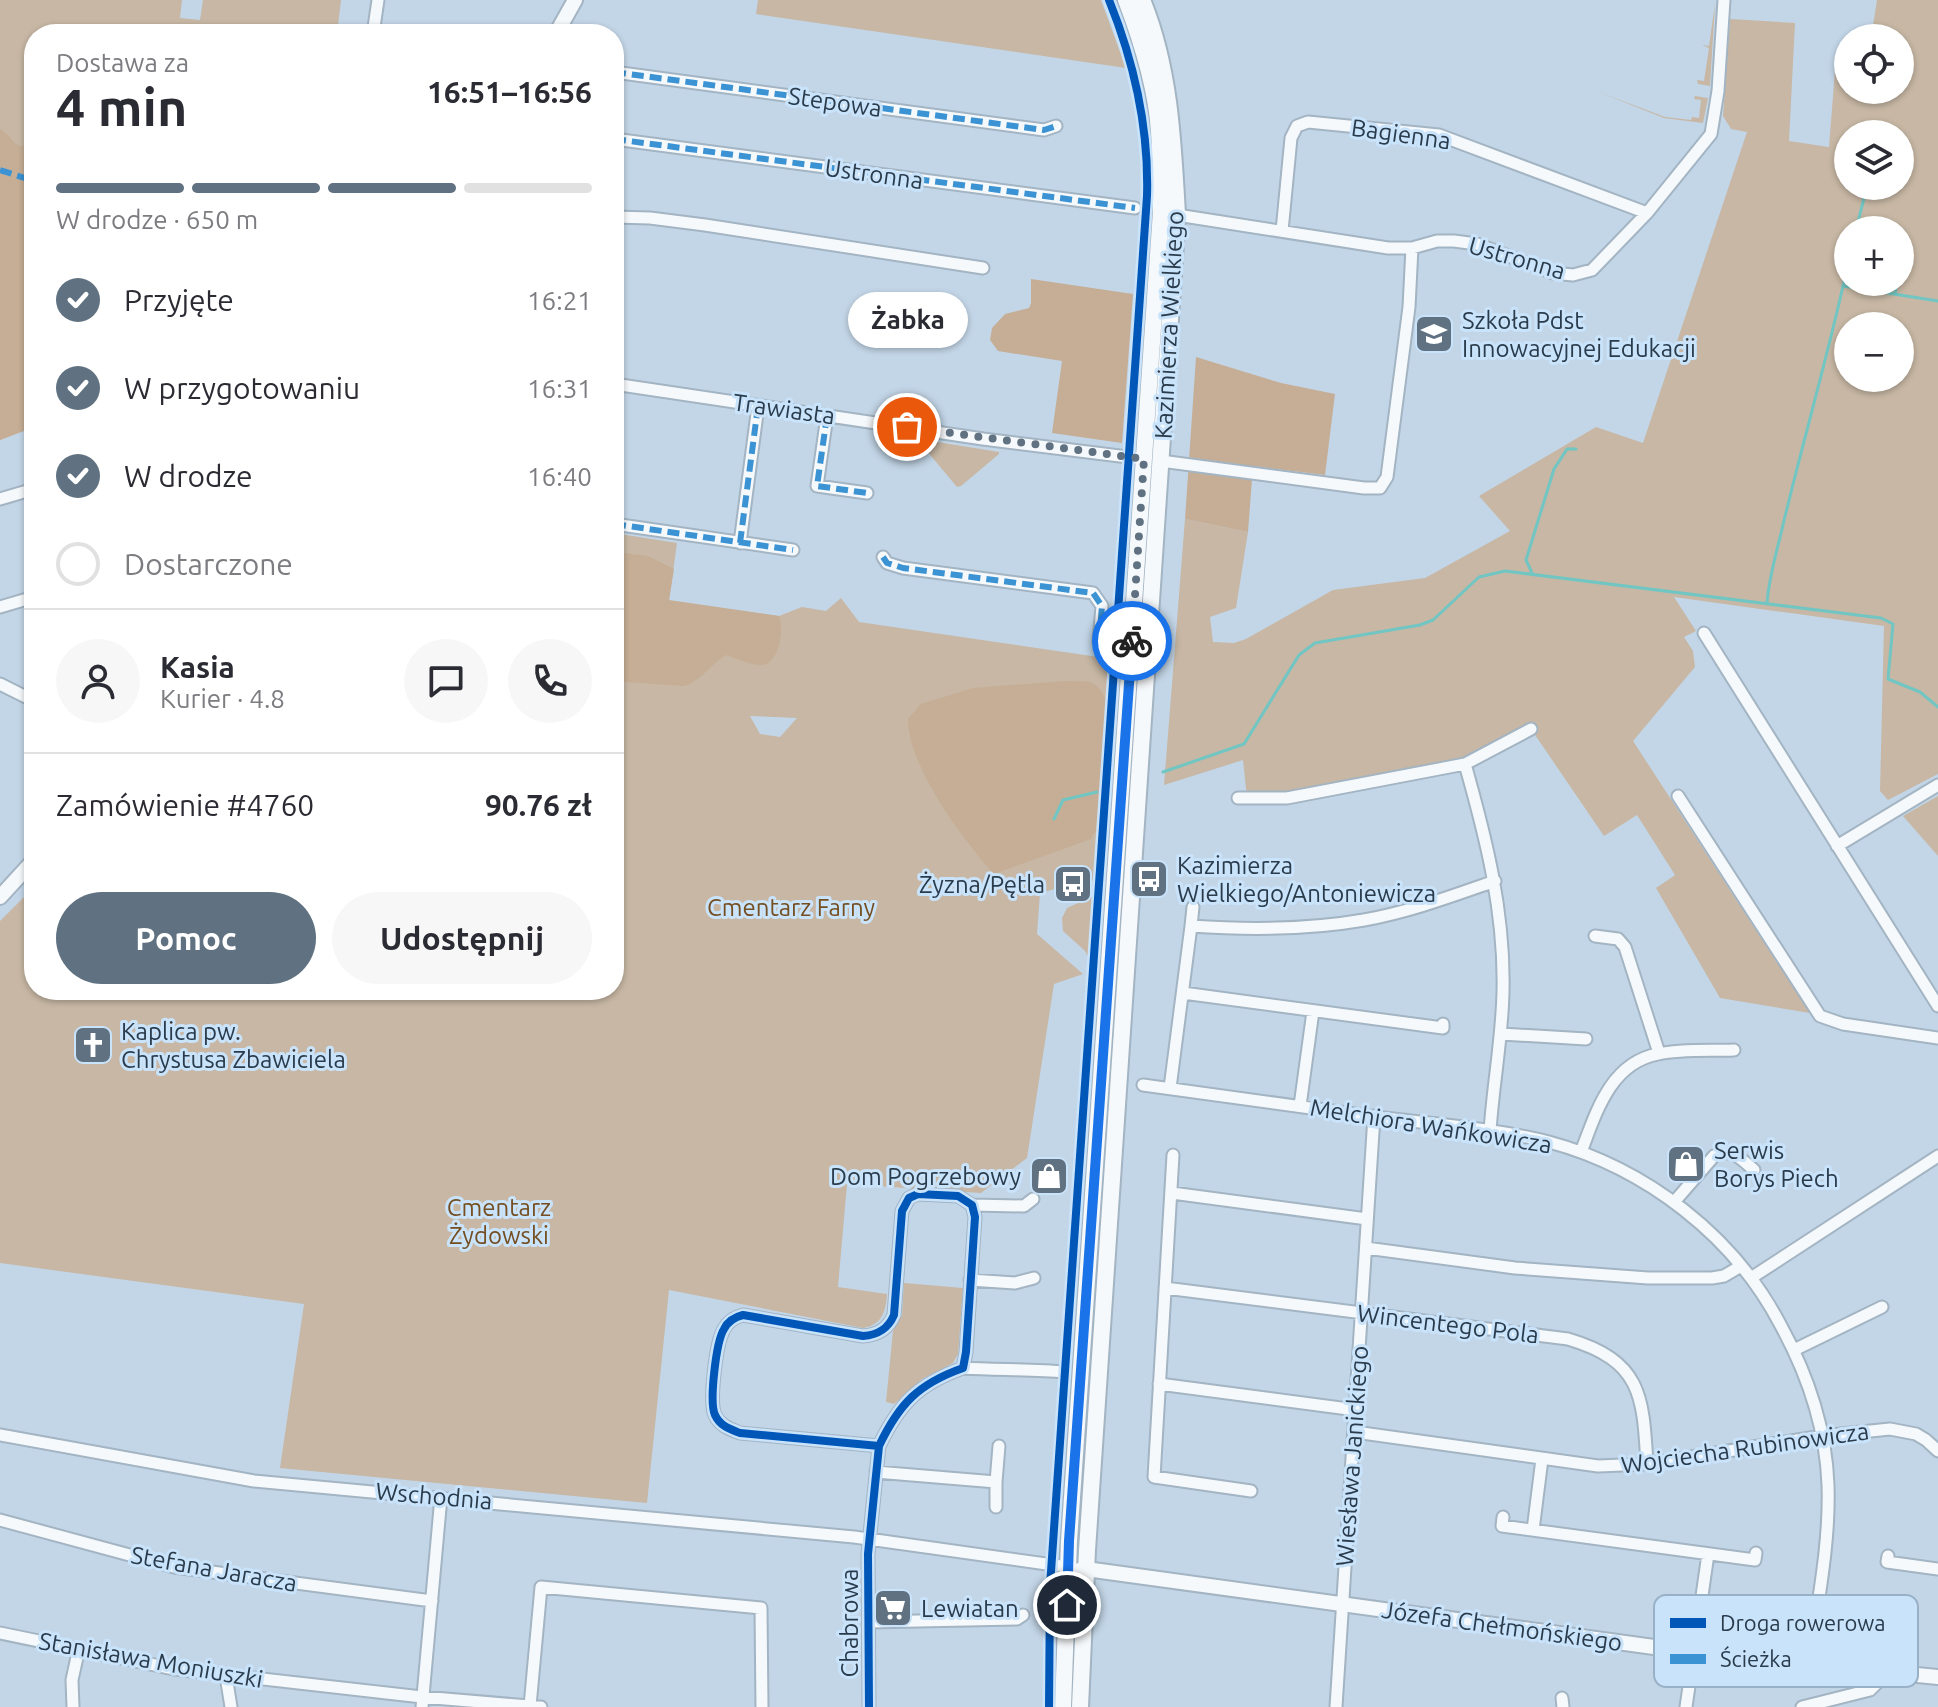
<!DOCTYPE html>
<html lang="pl">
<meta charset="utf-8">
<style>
:root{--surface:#fff;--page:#f7f7f7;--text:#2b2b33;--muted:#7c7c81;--line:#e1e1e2;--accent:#607282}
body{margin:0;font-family:Ubuntu,sans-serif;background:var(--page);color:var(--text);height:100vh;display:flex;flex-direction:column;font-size:30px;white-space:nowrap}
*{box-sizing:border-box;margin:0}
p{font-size:26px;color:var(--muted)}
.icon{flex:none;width:44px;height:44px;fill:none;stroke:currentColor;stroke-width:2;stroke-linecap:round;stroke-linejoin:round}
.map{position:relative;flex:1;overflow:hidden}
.details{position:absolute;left:24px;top:24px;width:600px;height:976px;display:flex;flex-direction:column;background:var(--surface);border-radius:32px;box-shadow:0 2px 6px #0004}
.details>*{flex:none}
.tools{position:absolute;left:1834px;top:24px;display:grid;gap:16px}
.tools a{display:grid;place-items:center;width:80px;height:80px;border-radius:50%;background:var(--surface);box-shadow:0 2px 6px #0004;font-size:40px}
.pin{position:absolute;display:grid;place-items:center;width:68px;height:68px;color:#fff;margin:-34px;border:4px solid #fff;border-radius:50%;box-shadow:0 2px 8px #0007}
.courier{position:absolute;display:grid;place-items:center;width:80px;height:80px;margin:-40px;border:6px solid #1a73e8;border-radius:50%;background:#fff;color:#222;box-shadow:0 2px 10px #0007}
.bubble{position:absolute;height:56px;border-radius:28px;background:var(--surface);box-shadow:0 2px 6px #0004;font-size:26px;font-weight:700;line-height:56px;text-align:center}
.overview em{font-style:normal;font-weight:700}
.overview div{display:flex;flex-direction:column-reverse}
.overview{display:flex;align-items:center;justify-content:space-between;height:136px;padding:0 32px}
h1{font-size:52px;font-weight:700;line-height:60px}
.bar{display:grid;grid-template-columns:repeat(4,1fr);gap:12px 8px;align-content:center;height:96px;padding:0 32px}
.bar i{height:10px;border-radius:6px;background:var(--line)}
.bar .current{background:var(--accent)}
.bar p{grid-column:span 4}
.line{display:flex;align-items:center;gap:20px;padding:0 32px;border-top:2px solid var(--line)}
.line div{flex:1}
.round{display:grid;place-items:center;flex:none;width:84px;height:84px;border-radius:42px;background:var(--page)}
ol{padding:0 32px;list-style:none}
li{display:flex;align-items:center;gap:24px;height:88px}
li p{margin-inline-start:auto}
li .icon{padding:8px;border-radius:50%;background:var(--accent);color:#fff;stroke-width:4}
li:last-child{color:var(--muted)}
li i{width:44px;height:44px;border:4px solid var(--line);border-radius:50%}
.button{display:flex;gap:16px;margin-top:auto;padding:16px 32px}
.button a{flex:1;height:92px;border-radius:48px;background:var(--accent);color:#fff;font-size:32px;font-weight:700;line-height:92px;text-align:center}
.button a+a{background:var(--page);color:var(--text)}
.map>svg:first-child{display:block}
.green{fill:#c7b7a4;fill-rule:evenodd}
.forest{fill:#c5ae95}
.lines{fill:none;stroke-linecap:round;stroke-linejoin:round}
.stream{stroke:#71c6c3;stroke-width:3}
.minor-casing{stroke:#a3b4c3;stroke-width:15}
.tertiary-casing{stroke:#a3b4c3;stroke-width:18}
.secondary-casing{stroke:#a3b4c3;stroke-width:20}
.minor{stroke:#f6f9fb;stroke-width:11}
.tertiary{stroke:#f6f9fb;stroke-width:14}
.secondary{stroke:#f6f9fb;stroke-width:16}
.quiet{stroke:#3b93d3;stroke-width:6;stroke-dasharray:12 6;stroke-linecap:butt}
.cycleway-casing{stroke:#c9e3fb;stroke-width:13}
.cycleway{stroke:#0057b8;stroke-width:8}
.done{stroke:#607282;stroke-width:8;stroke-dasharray:0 14.4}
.route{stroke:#1a73e8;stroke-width:10}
.labels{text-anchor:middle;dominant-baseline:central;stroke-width:6;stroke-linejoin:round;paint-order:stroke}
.street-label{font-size:24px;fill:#2a3c4c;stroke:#c9e3fb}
.poi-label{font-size:24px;fill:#2a3c4c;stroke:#c9e3fb;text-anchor:start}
.park-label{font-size:24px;fill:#754e21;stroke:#c9e3fb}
.key{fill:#c9e3fb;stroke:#99b1c6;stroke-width:2}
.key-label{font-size:22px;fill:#2a3c4c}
</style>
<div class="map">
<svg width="1938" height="1707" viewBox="0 0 1938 1707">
<rect width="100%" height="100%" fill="#c3d6e7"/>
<path class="green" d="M0 0H182L180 18 200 20 203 0H341L337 34H34V427L0 440Z
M758 0H1101L1126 68 756 14Z
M1877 0H1938V774L1888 800 1880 791 1884 626 1674 597 1696 631 1684 637 1693 651 1695 667 1633 741 1810 1013 1720 998 1656 888 1675 875 1637 815 1604 836 1531 729 1465 764 1287 798H1247L1243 760 1164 785 1185 519 1248 532 1236 608 1210 617 1213 642 1234 643 1246 639 1333 590 1425 578 1510 531 1479 496 1596 427 1643 443 1747 132 1731 129 1723 116 1730 19 1795 23 1789 141 1829 147 1835 70 1848 75V90H1900V38H1871ZM1848 134H1900V186H1848ZM1848 230H1900V282H1848ZM1848 326H1900V378H1848Z
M1715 4 1710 86 1698 84 1697 80 1704 81 1709 48 1702 45 1709 46Z
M1596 91 1665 117 1691 120 1692 117 1699 118 1701 100 1694 99 1695 96 1708 98 1703 123 1664 118Z
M925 440 999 452V454L961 486 957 487 921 444Z
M614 533 677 543 669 601 779 616 802 607 826 611 841 598 859 622 1112 659 1097 880 1077 883 1040 893 1037 934 1083 974 1054 984 1027 1158 981 1193 847 1184 838 1287 887 1294C886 1311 882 1325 863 1328L669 1290 647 1503 280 1468 304 1304 0 1263V921L34 887V990H614ZM750 716 797 718 780 737 760 734Z
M1938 796V856L1903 816Z
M1096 895 1091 962 1085 951 1063 931 1062 918 1067 908Z
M904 1283 963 1288 958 1354 953 1363 922 1379 894 1404 886 1402 893 1331 902 1315Z"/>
<path class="forest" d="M0 129C16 139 11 149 34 146V427L0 440Z
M1031 279 1133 294 1122 443 1052 433 1062 361 998 351 990 340 992 328 1005 314 1029 308 1031 303Z
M1196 357 1281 383 1335 394 1325 475 1253 466 1248 532 1185 519Z
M614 552 648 556 674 569 669 600 779 616C784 628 780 662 763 665 752 666 736 658 726 655 712 663 698 684 683 686L614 681Z
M1065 681C1087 682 1096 677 1106 700L1096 830 1091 839 994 874C963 840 908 766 908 719L921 704 973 688Z"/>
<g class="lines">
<path class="stream" d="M1856 230 1867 186
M1900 261V260
M1843 286 1848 264
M1895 294 1897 282
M1532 573 1526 560 1554 469 1567 449H1576
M1767 603C1769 576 1777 551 1783 525 1802 445 1825 366 1843 286L1938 301
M1163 772 1244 744 1299 655 1315 643 1420 625 1433 620 1479 577 1505 571 1881 618 1893 624 1888 679 1920 692 1938 707
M1054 819 1063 800 1097 792"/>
<defs>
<path id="minor" d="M373 34 378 0
M614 72 1044 130 1056 126
M614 139 1135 208
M1177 215 1388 248H1412L1437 241H1454L1477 244 1553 273 1573 275 1592 270 1647 213 1711 134 1718 91 1724 0
M614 217 650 218 705 225 983 268
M1282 231 1291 138 1297 126 1308 122 1439 135 1647 213
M614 384 983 439 1144 459
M827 416 817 486 867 493
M1161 461 1364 488H1380L1387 477 1409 307 1412 248
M0 499 34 489
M614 524 793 550
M740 543 758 406
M883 557 887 563 903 568 1093 593 1102 606 1099 642
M0 607 34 597
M1704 633 1938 1006
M0 684 34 701
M1465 764C1486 838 1505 913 1503 992 1502 1039 1493 1085 1490 1131
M1678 796 1820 1016 1843 1024 1938 1038
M1238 798H1287L1465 764 1531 729
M1837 846 1938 785
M1191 926 1193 907
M1595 936 1618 939 1625 947 1659 1053
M1183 993 1443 1028V1024
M1501 1034 1586 1039
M1143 1085C1220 1095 1298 1106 1376 1117 1433 1124 1493 1128 1549 1142 1646 1168 1734 1236 1780 1324 1807 1373 1826 1428 1828 1485 1830 1545 1817 1605 1809 1665
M1170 1088 1191 926C1249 930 1307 930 1364 920 1409 912 1452 896 1495 881
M1300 1106 1313 1011
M1581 1152C1596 1113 1610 1063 1658 1054 1682 1049 1709 1051 1734 1050
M1173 1155 1154 1477 1251 1491
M1172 1193 1367 1219
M1675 1201 1714 1156C1732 1147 1740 1158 1754 1170
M972 1205 1024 1206 1033 1199
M1366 1248 1515 1268 1648 1278H1712L1724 1276 1741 1266
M1751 1278 1938 1156
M970 1280 1015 1283 1034 1278
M1165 1288 1568 1339C1642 1361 1643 1396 1647 1464
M1794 1350 1882 1307
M963 1368C997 1370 1032 1369 1065 1372
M1159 1384 1356 1410
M1355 1432 1598 1466 1647 1464 1822 1436 1890 1429 1916 1434 1926 1440 1938 1451
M0 1435 254 1481 854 1537 1068 1567
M876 1472 996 1482 999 1446
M996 1507V1482
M1503 1517 1502 1526 1755 1560 1756 1553
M0 1520 174 1567 432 1601
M1533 1530 1542 1459
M1888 1556 1887 1562 1938 1569
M869 1622 1017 1619 1023 1615
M0 1633 174 1669 422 1697 541 1707
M226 1676 231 1707
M1562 1698 1563 1707
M530 1706 541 1587 761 1608 762 1707
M73 1707 72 1680 79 1648
M422 1707 441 1497
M869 1707 868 1554 879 1446 740 1433C730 1429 720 1426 715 1415 709 1402 716 1342 724 1329 728 1321 735 1317 743 1315L863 1336C878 1335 888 1329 894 1315L902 1211 909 1198 918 1194 958 1196 972 1205 975 1217 966 1352 963 1368C918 1384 899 1404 879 1446
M1336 1707 1374 1116
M1686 1707 1708 1554
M1802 1707 1870 1690 1880 1680 1882 1670"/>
<path id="tertiary" d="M556 34 575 0
M0 897 34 860
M1075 1571 1086 1569 1712 1655 1938 1677"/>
<path id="secondary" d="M1063 1707 1069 1541 1161 212C1160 185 1161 158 1159 131 1156 87 1142 42 1126 0
M1080 1707 1087 1550 1177 215C1173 142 1170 68 1142 0"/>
</defs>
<use href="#minor" class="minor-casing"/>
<use href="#tertiary" class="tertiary-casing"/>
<use href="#secondary" class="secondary-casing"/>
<use href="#minor" class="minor"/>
<use href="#tertiary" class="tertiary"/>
<use href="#secondary" class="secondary"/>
<path class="quiet" d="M614 72 1044 130 1056 126
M614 139 1135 208
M0 170 34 181
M827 416 817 486 867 493
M614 524 793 550
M740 543 758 406
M883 557 887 563 903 568 1093 593 1102 606 1099 642"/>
<defs>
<path id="cycleway" d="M869 1707 868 1554 879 1446 740 1433C730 1429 720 1426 715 1415 709 1402 716 1342 724 1329 728 1321 735 1317 743 1315L863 1336C878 1335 888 1329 894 1315L902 1211 909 1198 918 1194 958 1196 972 1205 975 1217 966 1352 963 1368C918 1384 899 1404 879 1446
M1049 1707 1050 1586 1147 196C1149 129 1134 62 1109 0"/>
</defs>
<use href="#cycleway" class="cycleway-casing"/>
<use href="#cycleway" class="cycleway"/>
</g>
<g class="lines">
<path class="done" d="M907 427 1144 459 1132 641"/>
<path class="route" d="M1067 1605 1069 1541 1132 641"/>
</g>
<defs>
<symbol id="school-square" viewBox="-11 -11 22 22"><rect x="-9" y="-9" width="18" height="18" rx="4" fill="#607282" stroke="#c9e3fb"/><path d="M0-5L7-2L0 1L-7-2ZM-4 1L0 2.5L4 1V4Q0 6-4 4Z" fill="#fff"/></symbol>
<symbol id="bus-square" viewBox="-11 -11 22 22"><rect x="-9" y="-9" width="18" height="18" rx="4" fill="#607282" stroke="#c9e3fb"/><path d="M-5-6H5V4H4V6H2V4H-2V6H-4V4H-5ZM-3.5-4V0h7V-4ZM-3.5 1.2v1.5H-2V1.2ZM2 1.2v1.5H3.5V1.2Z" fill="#fff"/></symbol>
<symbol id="church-square" viewBox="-11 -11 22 22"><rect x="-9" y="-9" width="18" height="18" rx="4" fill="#607282" stroke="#c9e3fb"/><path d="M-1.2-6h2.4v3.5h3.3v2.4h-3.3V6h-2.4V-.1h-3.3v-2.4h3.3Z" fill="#fff"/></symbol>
<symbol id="shop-square" viewBox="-11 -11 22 22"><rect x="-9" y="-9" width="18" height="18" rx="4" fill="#607282" stroke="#c9e3fb"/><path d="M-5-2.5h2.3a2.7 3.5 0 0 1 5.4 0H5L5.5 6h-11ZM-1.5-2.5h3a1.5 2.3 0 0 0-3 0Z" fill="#fff"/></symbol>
<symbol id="supermarket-square" viewBox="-11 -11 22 22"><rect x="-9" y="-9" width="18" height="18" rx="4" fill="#607282" stroke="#c9e3fb"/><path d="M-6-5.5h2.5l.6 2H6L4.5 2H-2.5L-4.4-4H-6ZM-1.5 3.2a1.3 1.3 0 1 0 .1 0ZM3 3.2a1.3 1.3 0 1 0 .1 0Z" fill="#fff"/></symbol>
</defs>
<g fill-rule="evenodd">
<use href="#school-square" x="1412" y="312" width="44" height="44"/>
<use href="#bus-square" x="1127" y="857" width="44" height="44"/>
<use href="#bus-square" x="1051" y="862" width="44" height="44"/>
<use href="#church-square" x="71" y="1023" width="44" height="44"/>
<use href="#shop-square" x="1664" y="1142" width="44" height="44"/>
<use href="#shop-square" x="1027" y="1154" width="44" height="44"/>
<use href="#supermarket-square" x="871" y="1586" width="44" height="44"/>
</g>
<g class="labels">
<g class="street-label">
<text transform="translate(835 102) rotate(8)">Stepowa</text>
<text transform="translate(1401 134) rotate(8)">Bagienna</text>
<text transform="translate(874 174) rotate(8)">Ustronna</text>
<text transform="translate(1517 258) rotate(16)">Ustronna</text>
<text transform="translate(1169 325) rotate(-87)">Kazimierza Wielkiego</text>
<text transform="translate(784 409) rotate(8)">Trawiasta</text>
<text transform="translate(1431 1126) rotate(9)">Melchiora Wańkowicza</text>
<text transform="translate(1448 1324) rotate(7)">Wincentego Pola</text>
<text transform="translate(1745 1448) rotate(-8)">Wojciecha Rubinowicza</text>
<text transform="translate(1352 1456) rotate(-86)">Wiesława Janickiego</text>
<text transform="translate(434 1496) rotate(5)">Wschodnia</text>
<text transform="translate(214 1569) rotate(10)">Stefana Jaracza</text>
<text transform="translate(849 1623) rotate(-90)">Chabrowa</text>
<text transform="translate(1502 1626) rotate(8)">Józefa Chełmońskiego</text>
<text transform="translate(151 1660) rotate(10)">Stanisława Moniuszki</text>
</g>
<g class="poi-label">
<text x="1462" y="320">Szkoła Pdst<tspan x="1462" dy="28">Innowacyjnej Edukacji</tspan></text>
<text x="1177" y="865">Kazimierza<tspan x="1177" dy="28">Wielkiego/Antoniewicza</tspan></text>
<text x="1045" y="884" text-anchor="end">Żyzna/Pętla</text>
<text x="121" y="1031">Kaplica pw.<tspan x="121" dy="28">Chrystusa Zbawiciela</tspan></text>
<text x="1714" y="1150">Serwis<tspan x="1714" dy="28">Borys Piech</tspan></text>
<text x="1021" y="1176" text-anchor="end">Dom Pogrzebowy</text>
<text x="921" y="1608">Lewiatan</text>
</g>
<g class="park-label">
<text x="791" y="907">Cmentarz Farny</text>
<text x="499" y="1207">Cmentarz<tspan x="499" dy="28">Żydowski</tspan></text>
</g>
</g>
<rect x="1654" y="1595" width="264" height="92" rx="12" class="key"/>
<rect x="1670" y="1618" width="36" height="10" fill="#0057b8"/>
<rect x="1670" y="1654" width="36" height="10" fill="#3b93d3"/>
<g class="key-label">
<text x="1720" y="1631">Droga rowerowa</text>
<text x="1720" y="1667">Ścieżka</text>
</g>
</svg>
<div class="tools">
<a><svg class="icon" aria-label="locate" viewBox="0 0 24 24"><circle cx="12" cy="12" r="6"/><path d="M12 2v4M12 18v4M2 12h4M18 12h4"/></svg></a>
<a><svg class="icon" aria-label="layers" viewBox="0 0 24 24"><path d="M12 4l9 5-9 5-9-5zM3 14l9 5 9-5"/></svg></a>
<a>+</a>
<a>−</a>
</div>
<div class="pin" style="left:907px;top:427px;background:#ea580c"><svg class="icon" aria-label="bag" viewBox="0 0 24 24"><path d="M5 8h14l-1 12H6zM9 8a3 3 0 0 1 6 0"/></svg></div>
<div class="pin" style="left:1067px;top:1605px;background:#1f2937"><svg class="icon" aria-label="home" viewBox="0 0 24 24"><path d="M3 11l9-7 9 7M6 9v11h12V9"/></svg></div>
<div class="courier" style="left:1132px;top:641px"><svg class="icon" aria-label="bike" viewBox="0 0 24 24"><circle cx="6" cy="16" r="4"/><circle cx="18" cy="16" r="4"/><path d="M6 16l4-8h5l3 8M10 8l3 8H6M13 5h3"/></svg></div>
<div class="bubble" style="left:848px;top:292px;width:120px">Żabka</div>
<section class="details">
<div class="overview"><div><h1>4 min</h1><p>Dostawa za</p></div><em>16:51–16:56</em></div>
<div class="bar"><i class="current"></i><i class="current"></i><i class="current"></i><i></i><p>W drodze · 650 m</p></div>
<ol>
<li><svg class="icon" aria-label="check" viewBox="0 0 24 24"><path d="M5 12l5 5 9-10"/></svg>Przyjęte<p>16:21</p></li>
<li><svg class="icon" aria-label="check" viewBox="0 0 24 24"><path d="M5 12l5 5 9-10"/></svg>W przygotowaniu<p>16:31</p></li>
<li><svg class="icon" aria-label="check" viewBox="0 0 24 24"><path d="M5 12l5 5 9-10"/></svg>W drodze<p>16:40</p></li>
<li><i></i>Dostarczone</li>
</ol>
<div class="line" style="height:144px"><a class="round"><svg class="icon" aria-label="person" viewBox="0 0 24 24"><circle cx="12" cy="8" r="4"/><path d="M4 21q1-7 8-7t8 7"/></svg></a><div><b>Kasia</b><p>Kurier · 4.8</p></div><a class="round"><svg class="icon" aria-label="chat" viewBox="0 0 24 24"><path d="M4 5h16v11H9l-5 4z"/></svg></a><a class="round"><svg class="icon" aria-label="phone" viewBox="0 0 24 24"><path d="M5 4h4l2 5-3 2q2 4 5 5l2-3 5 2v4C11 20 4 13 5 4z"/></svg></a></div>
<div class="line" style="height:104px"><div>Zamówienie #4760</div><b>90.76 zł</b></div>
<div class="button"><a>Pomoc</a><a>Udostępnij</a></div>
</section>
</div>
